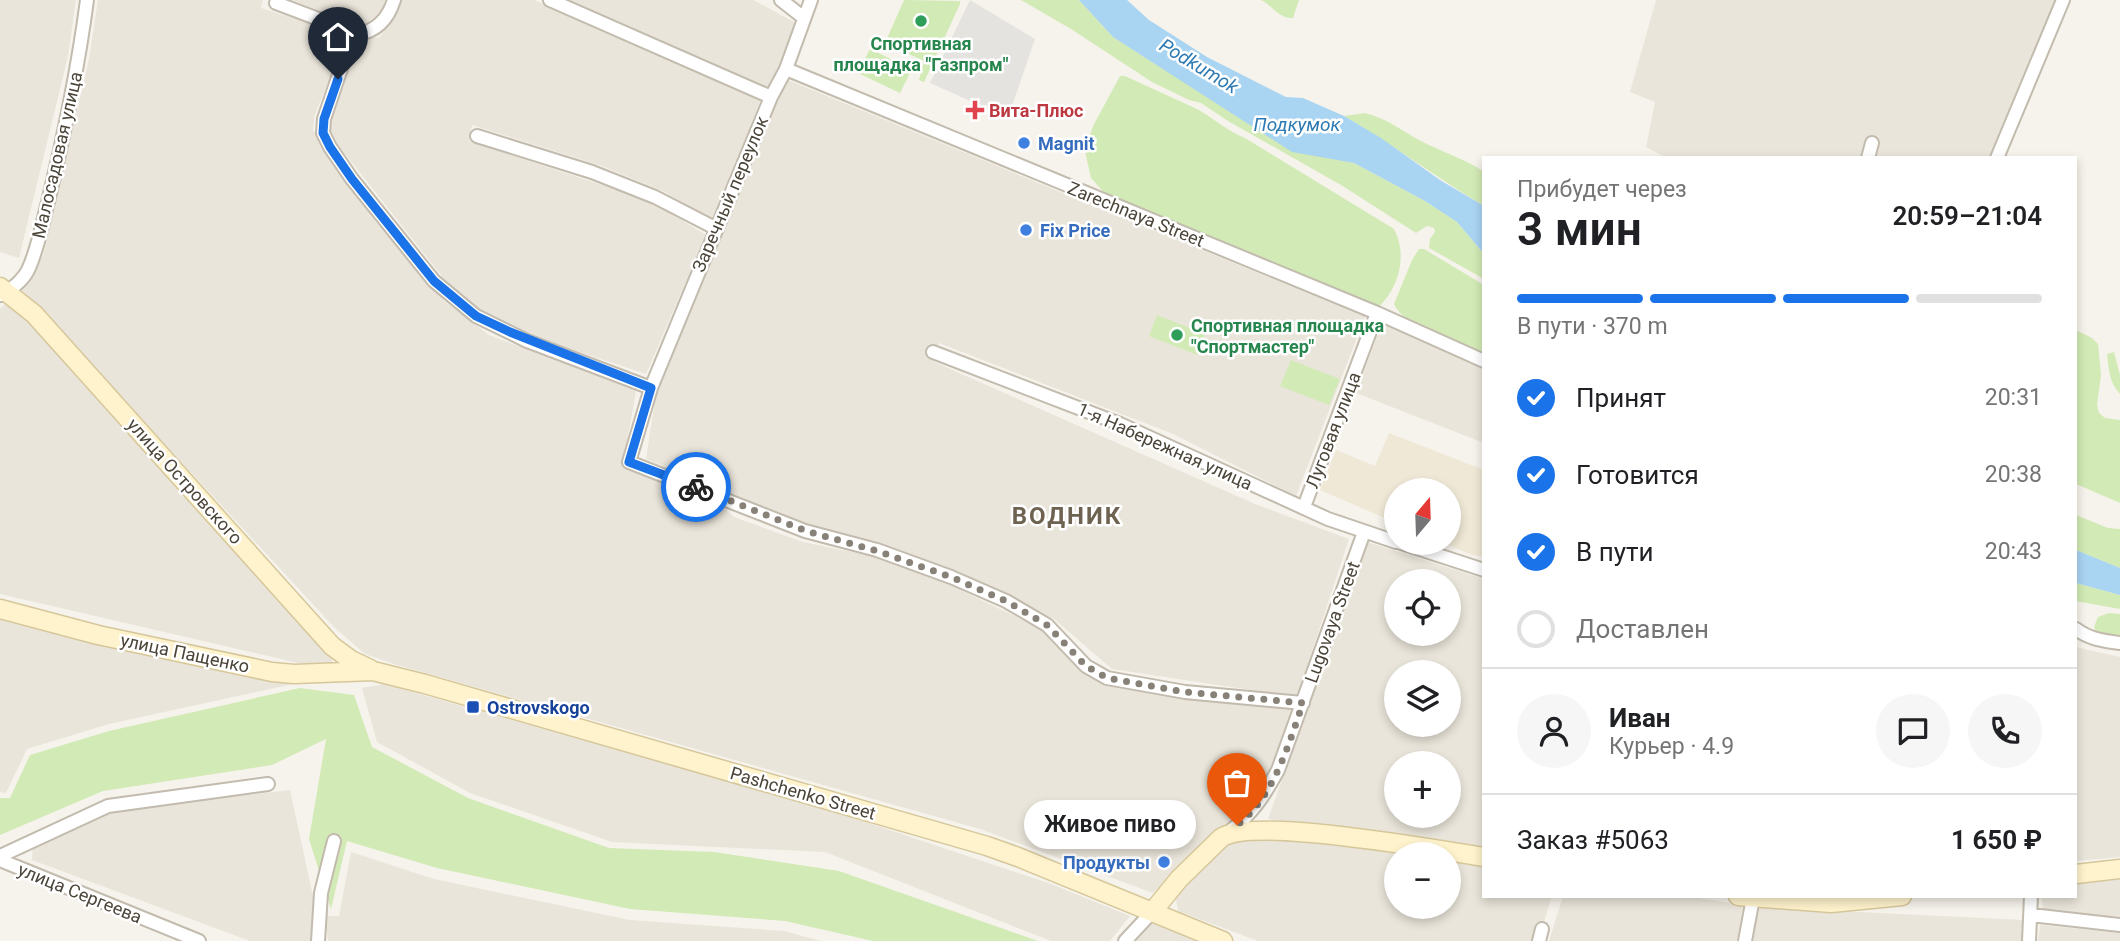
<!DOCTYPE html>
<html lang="ru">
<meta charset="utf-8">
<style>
:root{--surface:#fff;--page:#f6f6f6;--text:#202124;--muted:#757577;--line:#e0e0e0;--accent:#1a73e8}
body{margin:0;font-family:Roboto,sans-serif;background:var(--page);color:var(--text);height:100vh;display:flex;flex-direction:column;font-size:26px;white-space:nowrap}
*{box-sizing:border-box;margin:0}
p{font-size:23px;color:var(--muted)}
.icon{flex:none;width:38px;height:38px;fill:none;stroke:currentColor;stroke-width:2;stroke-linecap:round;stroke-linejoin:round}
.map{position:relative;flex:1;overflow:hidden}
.drawer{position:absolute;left:1482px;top:156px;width:595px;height:742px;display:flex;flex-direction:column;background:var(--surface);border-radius:0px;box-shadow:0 4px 10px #0003}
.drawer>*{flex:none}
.needle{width:46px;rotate:19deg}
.fabs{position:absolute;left:1384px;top:478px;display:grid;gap:14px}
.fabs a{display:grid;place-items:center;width:77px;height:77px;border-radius:50%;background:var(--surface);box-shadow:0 4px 10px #0003;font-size:35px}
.pin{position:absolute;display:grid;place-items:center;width:60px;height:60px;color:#fff;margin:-72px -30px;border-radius:50% 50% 50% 0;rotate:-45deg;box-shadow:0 0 7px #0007}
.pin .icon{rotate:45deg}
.courier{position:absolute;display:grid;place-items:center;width:70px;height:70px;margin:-35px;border:5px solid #1a73e8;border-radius:50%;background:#fff;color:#222;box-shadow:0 2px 9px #0007}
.bubble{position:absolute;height:49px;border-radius:24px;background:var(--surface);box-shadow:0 4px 10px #0003;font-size:23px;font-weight:600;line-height:49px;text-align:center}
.headline em{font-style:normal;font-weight:600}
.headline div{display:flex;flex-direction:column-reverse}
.headline{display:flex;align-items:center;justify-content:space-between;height:119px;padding:0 35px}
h1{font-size:46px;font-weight:600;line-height:52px}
.bar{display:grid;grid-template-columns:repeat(4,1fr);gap:10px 7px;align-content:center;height:84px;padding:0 35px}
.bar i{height:9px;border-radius:5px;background:var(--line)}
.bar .selected{background:var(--accent)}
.bar p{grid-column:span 4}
.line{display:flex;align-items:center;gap:18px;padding:0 35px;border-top:2px solid var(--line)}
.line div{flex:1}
.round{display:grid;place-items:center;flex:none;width:74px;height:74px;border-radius:37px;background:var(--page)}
ol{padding:0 35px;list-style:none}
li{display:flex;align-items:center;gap:21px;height:77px}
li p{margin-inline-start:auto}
li .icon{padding:7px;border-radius:50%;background:var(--accent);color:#fff;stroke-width:4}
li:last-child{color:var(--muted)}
li i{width:38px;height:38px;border:4px solid var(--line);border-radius:50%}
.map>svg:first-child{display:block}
.residential{fill:#eae5da;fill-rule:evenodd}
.education{fill:#efe8d6}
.green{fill:#d2eab5}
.parking{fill:#e5e3e0}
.water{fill:#a9d4f2}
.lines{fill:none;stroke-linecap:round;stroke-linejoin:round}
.street-casing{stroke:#c2bbae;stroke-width:16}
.secondary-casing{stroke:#d6c79b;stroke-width:21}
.street{stroke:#fff;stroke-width:12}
.secondary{stroke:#fff3cd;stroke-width:18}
.done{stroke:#878178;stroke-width:7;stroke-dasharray:0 12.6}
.route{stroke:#1a73e8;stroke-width:9}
.leisure-dot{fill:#2e9e5b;stroke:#fff;stroke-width:2.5}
.health-dot{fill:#e0444e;stroke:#fff;stroke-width:2.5}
.shop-dot{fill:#3f7fe0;stroke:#fff;stroke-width:2.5}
.transit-dot{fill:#1a4fb4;stroke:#fff;stroke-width:2.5}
.labels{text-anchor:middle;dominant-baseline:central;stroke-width:5;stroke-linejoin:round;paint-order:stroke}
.leisure-label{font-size:18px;font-weight:bold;fill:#27864d;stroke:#fff}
.health-label{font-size:18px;font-weight:bold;fill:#be3a42;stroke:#fff;text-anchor:start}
.shop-label{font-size:18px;font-weight:bold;fill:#366cbe;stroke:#fff;text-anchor:start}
.street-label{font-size:18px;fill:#4b4439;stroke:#fff}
.transit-label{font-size:18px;font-weight:bold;fill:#164399;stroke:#fff;text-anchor:start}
.water-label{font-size:19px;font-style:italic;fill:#2e7ab2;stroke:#fff}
.district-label{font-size:24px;font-weight:bold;letter-spacing:2px;fill:#6e6250;stroke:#fff}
</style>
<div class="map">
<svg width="2120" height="941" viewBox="0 0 2120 941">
<rect width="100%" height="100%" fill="#f6f3ec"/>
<path class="residential" d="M0 0H76L68 56 19 258 0 252Z
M98 0H263L261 8 347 36 315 114 313 130 374 220 444 301 489 335 636 391 623 465 717 502 734 517 803 542 876 557 948 584 1039 628 1079 669 1107 685 1297 707 1274 767 1258 794 1153 893 980 829 397 665 365 654 334 627 21 289 43 256 89 59Z
M292 0H385L382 9 371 23 360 26Z
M401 0H534L761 99 713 220 663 191 602 166 472 125 469 141 650 201 706 235 646 374 532 336 480 310 444 279 331 136 329 119 352 55 360 40 380 37 397 13Z
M566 0H753L798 24 781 67 767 89Z
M1656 0H2057L1989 157H1665L1646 147 1655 102 1630 92Z
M788 80 1365 317 1296 496 1173 434 939 343 932 361 1255 504 1349 539 1297 697 1112 669 1054 619 956 571 879 542 809 525 646 459 656 393 770 115Z
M6 303 31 320 332 655V665L315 667 0 594V309Z
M1382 323 1484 367V443L1356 393Z
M1367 542 1484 579V849L1268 819ZM1396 581H1449V634H1396ZM1396 672H1449V724H1396ZM1396 763H1449V816H1396Z
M0 617 49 630 298 683 109 724 27 749 6 793 0 792Z
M2076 647 2120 657V857L2076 861Z
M384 684 836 812 1051 884 1130 916 1110 941H1051L825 852 612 842 470 793 377 742 362 688Z
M290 790 314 901 310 941H250L32 860 33 843 112 811Z
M1276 835 1397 854 1396 906H1449V862L1484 867V896H1552L1538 941H1258L1178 911 1175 894 1221 844Z
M351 852 434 879 630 920 784 931 821 941H328L325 916H339Z
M2120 879V917L2043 910 2042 896H2076V884Z
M1563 896H1686L1743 905 1737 941H1549Z
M1757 907 2024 920 2023 941H1753Z
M1153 920 1210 941H1136Z
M2040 925 2120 933V941H2038Z"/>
<path class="education" d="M1389 433 1484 470V557L1473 555 1443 543 1449 542V490H1396V523L1320 490 1336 450 1375 466Z"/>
<path class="green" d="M904 0 960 1V4L924 82 919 80 924 61 885 43Z
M1021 0H1079L1113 37 1292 151 1354 163 1425 201 1457 222 1484 254V279L1429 248 1430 239 1435 232 1434 228 1427 226 1416 233 1341 185 1228 121 1201 103 1189 100 1152 82 1071 29Z
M1261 0H1299L1293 18C1279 19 1272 5 1261 0Z
M870 49 912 69 900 93 858 73Z
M1120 76H1125C1149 87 1173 98 1197 109 1213 118 1227 131 1245 138L1394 229C1408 255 1399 288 1378 308L1108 197 1091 178 1085 151 1093 126Z
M1365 113C1386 118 1401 130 1419 140 1441 152 1464 158 1484 172V206C1436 177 1392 144 1344 116Z
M1419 249H1424L1484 285V353C1461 343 1403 327 1394 304L1412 260Z
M1157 315 1205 334 1197 355 1149 336Z
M2076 330 2092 338 2098 344 2101 375 2097 405 2099 413 2105 418 2120 420V503L2076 484Z
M2114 352 2120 375V394C2109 382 2109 370 2107 354Z
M1291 360 1340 379 1329 405 1280 386Z
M2076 515 2108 528 2120 529V568L2076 550Z
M2076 583 2120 595V609L2076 601Z
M2109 613 2120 614V641L2097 633 2094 627 2098 617Z
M300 688 354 695 372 747 468 798 609 848 714 852 839 871 1038 941H873L785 921 630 909 437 868 347 841 331 909 309 839 326 739 272 765 103 791 0 835V798H10L30 755 109 731Z"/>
<path class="parking" d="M970 0 1035 39 1008 118 930 83Z"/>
<path class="water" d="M1079 0H1127L1149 20 1207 57 1286 97 1303 98 1344 116 1381 138 1440 180 1484 206V254L1457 222 1425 201 1354 163 1292 152 1113 37Z
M2076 550 2120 568V595L2076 583Z"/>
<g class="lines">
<defs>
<path id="street" d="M394 0C388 19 377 31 358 34L347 51 324 119 323 133 330 147 352 179 434 281 476 316 527 341 651 388 629 462 805 531 877 550 951 577 1006 601 1047 625 1086 666 1107 678 1185 692 1303 703
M550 0 771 97
M781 0 804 18
M276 3 358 34
M786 69 1377 313 1484 361
M477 136 592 172 655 197 717 229
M1868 158 1872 143
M1997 158 2063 0
M1 295C11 290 23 280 28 270 38 249 42 224 48 202 64 136 78 68 87 0
M933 352 1120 424 1328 519 1396 542
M651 388 771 97 786 69 811 0
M1304 507 1377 313
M1398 542 1484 570
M2076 629C2089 639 2104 641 2120 643
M1229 832C1253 813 1263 797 1278 770L1364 532
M0 856 108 806 268 784
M0 860 199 941
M2031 915 2120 925
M318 941 321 893 334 841
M1125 941 1153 911
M1539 941 1542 929
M1745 941 1753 898
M2029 941 2031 896"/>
<path id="secondary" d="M0 287 34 314 332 646 351 660 370 669
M0 609 98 635 272 672 294 674 373 671 425 684 987 846 1018 857 1223 941
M2076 874 2120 869
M1738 896 1831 903 1902 896
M1153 911 1179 879 1221 838C1252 816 1439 850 1484 857"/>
</defs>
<use href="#street" class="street-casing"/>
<use href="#secondary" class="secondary-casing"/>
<use href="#street" class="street"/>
<use href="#secondary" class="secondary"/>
</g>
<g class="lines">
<path class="done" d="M696 487 806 531 877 551 951 577 1006 601 1047 625 1086 666 1107 678 1185 692 1303 703C1288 746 1274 797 1237 825"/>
<path class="route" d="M338 79 324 119 323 133 330 147 352 179 434 281 476 316 510 332 651 388 629 462 696 487"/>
</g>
<g class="leisure-dot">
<circle cx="921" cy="21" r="7"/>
<circle cx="1177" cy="335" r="7"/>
</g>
<path class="health-dot" d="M971.5 99.5h7v7h7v7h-7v7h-7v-7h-7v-7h7z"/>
<g class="shop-dot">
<circle cx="1024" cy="143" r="7"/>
<circle cx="1026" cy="230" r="7"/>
<circle cx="1164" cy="862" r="7"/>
</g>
<rect class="transit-dot" x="466" y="700" width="14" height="14" rx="3.5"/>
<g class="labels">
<g class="leisure-label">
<text x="921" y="43">Спортивная<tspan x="921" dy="21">площадка "Газпром"</tspan></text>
<text x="1191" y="325" text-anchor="start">Спортивная площадка<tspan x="1191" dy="21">"Спортмастер"</tspan></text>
</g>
<g class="health-label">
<text x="989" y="110">Вита-Плюс</text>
</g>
<g class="shop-label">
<text x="1038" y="143">Magnit</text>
<text x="1040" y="230">Fix Price</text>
<text x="1150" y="862" text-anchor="end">Продукты</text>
</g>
<g class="street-label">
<text transform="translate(57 155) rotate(-77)">Малосадовая улица</text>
<text transform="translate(730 194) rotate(-67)">Заречный переулок</text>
<text transform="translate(1136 214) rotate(22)">Zarechnaya Street</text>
<text transform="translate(1333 430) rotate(-69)">Луговая улица</text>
<text transform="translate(1165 446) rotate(24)">1-я Набережная улица</text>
<text transform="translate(185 481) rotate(48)">улица Островского</text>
<text transform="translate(1332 622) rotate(-70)">Lugovaya Street</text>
<text transform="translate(185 653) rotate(12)">улица Пащенко</text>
<text transform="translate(803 793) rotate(16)">Pashchenko Street</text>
<text transform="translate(80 893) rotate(22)">улица Сергеева</text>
</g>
<g class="transit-label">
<text x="487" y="707">Ostrovskogo</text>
</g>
<g class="water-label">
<text transform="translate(1199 66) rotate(31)">Podkumok</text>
<text x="1297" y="124">Подкумок</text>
</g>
<g class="district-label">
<text x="1067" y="516">ВОДНИК</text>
</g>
</g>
</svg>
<div class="fabs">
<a><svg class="needle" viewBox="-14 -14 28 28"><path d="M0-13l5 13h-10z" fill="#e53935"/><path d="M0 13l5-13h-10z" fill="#757577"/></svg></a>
<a><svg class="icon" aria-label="locate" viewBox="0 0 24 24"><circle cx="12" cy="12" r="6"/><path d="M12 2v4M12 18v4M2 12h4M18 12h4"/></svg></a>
<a><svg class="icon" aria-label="layers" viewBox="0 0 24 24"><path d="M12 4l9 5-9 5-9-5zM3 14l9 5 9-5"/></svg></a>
<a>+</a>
<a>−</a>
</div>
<div class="pin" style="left:1237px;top:825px;background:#ea580c"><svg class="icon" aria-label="bag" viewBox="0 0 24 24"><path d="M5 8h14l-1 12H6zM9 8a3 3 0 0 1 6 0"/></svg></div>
<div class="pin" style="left:338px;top:79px;background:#1f2937"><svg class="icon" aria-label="home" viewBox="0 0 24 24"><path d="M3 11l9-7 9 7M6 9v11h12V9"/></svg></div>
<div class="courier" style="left:696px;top:487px"><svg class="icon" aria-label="bike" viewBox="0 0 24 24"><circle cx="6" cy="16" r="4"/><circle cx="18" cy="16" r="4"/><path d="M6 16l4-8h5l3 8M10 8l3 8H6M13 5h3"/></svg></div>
<div class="bubble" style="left:1024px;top:800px;width:172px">Живое пиво</div>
<section class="drawer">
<div class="headline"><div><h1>3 мин</h1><p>Прибудет через</p></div><em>20:59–21:04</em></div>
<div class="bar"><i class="selected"></i><i class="selected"></i><i class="selected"></i><i></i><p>В пути · 370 m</p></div>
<ol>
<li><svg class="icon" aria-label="check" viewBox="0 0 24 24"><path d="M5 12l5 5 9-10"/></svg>Принят<p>20:31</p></li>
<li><svg class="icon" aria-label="check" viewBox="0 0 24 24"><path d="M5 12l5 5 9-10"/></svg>Готовится<p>20:38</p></li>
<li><svg class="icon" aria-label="check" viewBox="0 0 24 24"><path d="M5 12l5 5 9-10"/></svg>В пути<p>20:43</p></li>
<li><i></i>Доставлен</li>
</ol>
<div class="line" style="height:126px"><a class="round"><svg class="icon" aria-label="person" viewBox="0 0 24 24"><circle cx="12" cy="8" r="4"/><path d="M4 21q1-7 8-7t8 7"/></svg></a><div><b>Иван</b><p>Курьер · 4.9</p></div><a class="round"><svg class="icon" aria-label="chat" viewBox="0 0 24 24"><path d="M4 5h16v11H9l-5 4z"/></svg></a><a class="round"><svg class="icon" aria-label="phone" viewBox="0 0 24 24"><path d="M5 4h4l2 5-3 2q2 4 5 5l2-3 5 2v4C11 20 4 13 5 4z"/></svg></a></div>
<div class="line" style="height:91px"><div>Заказ #5063</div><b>1 650 ₽</b></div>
</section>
</div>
